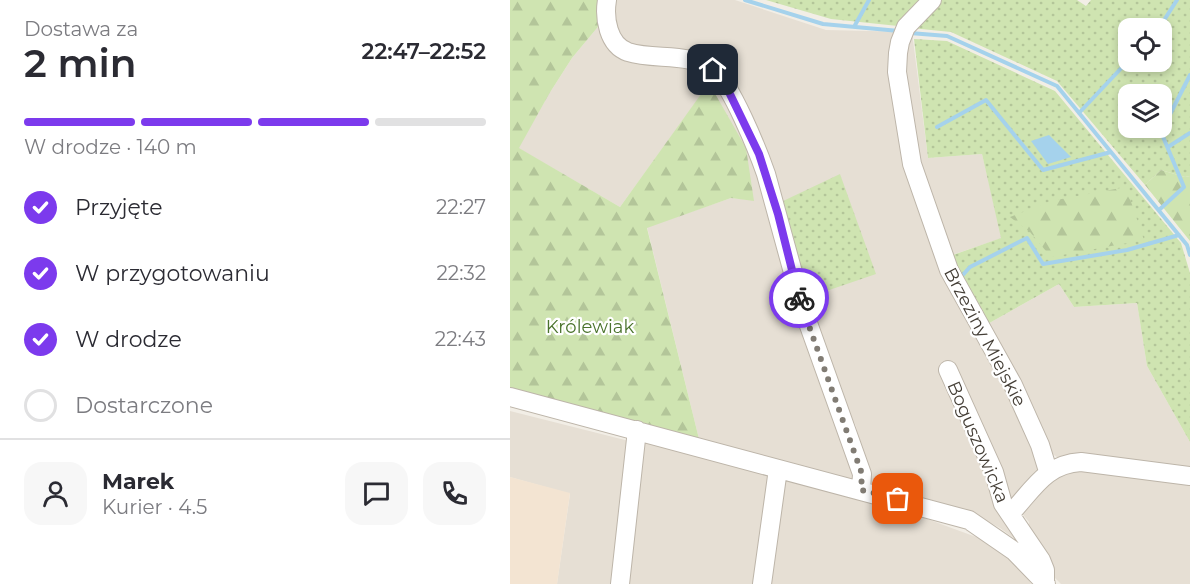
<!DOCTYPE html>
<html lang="pl">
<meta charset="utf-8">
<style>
:root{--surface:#fff;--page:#f7f7f7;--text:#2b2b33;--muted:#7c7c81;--line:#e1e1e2;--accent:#7c3aed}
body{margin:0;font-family:Montserrat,sans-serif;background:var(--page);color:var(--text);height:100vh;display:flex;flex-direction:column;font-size:22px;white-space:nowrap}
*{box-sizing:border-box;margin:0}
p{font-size:20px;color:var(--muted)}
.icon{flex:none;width:33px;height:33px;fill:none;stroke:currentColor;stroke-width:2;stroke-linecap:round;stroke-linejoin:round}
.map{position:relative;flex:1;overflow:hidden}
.details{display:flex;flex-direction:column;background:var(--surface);width:510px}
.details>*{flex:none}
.fabs{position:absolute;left:608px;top:18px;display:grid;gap:12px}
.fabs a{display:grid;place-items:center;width:54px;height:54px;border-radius:12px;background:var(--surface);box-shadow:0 3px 9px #0003;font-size:30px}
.pin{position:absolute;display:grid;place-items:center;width:51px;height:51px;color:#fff;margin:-26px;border-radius:12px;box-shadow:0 3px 9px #0006}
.courier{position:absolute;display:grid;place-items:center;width:60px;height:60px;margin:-30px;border:4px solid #7c3aed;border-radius:50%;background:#fff;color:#222;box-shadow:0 2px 8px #0007}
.headline em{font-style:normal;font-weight:600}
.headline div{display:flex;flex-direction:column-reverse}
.headline{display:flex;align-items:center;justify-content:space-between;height:102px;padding:0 24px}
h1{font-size:39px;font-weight:600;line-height:45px}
.bar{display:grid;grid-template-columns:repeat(4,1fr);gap:9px 6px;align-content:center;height:72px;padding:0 24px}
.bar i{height:8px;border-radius:4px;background:var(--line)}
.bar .selected{background:var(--accent)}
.bar p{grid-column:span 4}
.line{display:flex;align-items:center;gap:15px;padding:0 24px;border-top:2px solid var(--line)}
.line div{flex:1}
.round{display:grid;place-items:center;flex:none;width:63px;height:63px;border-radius:18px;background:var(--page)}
ol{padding:0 24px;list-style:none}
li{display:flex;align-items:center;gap:18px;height:66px}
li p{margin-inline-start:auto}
li .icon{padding:6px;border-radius:50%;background:var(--accent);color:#fff;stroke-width:4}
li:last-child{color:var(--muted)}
li i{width:33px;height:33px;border:3px solid var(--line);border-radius:50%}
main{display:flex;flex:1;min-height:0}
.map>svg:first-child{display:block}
.residential{fill:#e6dfd4}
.commercial{fill:#f3e4d2}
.grass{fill:url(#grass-dots);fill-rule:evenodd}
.forest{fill:url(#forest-firs)}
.water{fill:#a5d2ec}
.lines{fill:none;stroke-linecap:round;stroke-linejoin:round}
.stream{stroke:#a5d2ec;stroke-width:4}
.minor-casing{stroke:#bdb5a9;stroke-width:20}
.minor{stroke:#fff;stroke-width:18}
.done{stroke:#817c74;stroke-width:6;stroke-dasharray:0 10.8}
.route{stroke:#7c3aed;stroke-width:8}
.labels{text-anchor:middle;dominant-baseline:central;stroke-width:4.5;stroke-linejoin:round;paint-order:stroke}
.park-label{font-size:18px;fill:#4a732c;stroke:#fff}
.street-label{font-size:18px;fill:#443e36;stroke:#fff}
</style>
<main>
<section class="details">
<div class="headline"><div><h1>2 min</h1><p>Dostawa za</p></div><em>22:47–22:52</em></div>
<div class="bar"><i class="selected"></i><i class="selected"></i><i class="selected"></i><i></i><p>W drodze · 140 m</p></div>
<ol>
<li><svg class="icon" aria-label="check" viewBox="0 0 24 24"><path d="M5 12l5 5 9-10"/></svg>Przyjęte<p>22:27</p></li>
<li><svg class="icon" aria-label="check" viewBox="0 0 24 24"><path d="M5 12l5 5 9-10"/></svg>W przygotowaniu<p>22:32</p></li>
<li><svg class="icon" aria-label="check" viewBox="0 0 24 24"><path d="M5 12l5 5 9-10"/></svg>W drodze<p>22:43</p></li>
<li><i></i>Dostarczone</li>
</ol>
<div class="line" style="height:108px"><a class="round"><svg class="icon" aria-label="person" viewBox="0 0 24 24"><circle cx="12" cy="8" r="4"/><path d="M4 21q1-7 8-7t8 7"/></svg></a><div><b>Marek</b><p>Kurier · 4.5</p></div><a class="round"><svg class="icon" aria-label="chat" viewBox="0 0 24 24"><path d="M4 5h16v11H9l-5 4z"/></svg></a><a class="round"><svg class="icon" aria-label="phone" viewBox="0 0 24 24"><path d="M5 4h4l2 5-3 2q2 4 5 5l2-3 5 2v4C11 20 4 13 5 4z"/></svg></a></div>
</section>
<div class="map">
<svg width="680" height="584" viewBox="0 0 680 584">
<defs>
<pattern id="grass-dots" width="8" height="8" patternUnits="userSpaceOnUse" patternTransform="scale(1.5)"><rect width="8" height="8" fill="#cfe4b1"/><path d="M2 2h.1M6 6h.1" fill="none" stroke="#b3c599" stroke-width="1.8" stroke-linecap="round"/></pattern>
<pattern id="forest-firs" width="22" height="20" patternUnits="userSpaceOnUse" patternTransform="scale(1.5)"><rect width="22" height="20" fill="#cfe4b1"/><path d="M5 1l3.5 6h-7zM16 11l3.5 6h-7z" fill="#b3c599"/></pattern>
</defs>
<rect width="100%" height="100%" fill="#f2eee6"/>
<path class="residential" d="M101 0H225L316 30 402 32 418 158 472 154 492 238 442 255 531 470 500 508 509 542 490 528 459 511 356 481 346 426 317 370 271 202 346 476 341 479 189 439 137 227 221 198 243 200 199 84 110 207 8 148 39 94 62 58 87 28Z
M549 284 564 307 627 303 637 366 680 442V470L553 461 538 451 474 326Z
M0 411 119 441 103 584H47L60 494 0 477Z
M129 436 350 494 447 530 480 542 514 570 521 584H113Z
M568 466 680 482V584H551L543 576 518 532 519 522 510 511 542 475Z"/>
<path class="commercial" d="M0 477 60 493 47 584H0Z"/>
<path class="grass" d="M256 0H409L388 26 321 19Z
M429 0H567L576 6 581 0H680V176L675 177 651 170 635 185 547 81 441 32 401 28ZM618 28H651V62H618ZM618 94H651V128H618Z
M404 39 437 41 545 91 671 243 680 273V442L637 366 627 303 564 307 549 284 474 326 440 256 491 238 472 154 418 158Z
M330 174 366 274 293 299 271 202Z"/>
<path class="forest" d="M0 0H92L93 17 87 28 62 58 39 94 9 148 110 207 199 83 236 148 244 201 221 198 137 228 189 439 0 388Z
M651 170 675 177 680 176V241L635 185Z
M616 187 634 240 541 257 520 232 500 217 541 201Z"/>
<path class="water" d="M539 135 561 157 538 164 521 141Z"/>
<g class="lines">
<path class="stream" d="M235 0 313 24 389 31
M344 27 359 0
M649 28 667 0
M400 33 437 36 547 86 677 245 680 255
M569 113 618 61
M427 127 476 100 533 170 601 152
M658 147 680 133
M649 210 674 187 651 132 680 75
M451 277 460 267 517 238 533 264 617 250 669 235"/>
<defs>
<path id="minor" d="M97 0C94 18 98 45 118 52 146 61 179 51 204 71 221 84 248 151 256 174L293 309 352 474 351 490
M422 0 396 27 390 42 388 53 387 72 402 164 439 270 503 385 530 445 538 471
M438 370 484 472 493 504 531 560 535 570V583
M0 397 459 520 504 551 536 584
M500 514C523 490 535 464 571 462L680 476
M110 584 127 430
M252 584 268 469"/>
</defs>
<use href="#minor" class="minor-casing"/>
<use href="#minor" class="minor"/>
</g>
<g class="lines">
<path class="done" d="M289 298 352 474 351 490 388 499"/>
<path class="route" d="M203 70 218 90 249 154 268 214 289 298"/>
</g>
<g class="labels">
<g class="park-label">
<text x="80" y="327">Królewiak</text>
</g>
<g class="street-label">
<text transform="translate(475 337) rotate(62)">Brzeziny Miejskie</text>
<text transform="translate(468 442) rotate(67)">Boguszowicka</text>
</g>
</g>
</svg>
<div class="fabs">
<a><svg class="icon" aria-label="locate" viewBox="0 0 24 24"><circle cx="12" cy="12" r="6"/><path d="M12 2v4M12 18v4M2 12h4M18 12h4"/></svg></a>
<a><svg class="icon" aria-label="layers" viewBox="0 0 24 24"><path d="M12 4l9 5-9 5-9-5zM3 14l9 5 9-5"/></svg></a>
</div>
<div class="pin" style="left:388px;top:499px;background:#ea580c"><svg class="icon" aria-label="bag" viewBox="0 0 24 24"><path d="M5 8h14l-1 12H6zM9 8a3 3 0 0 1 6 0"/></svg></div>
<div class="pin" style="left:203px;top:70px;background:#1f2937"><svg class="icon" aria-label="home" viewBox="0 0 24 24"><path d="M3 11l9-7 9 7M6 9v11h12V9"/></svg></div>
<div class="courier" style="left:289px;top:298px"><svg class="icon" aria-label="bike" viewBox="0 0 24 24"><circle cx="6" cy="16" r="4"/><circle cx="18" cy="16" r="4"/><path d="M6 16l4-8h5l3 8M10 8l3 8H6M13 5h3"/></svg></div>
</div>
</main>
